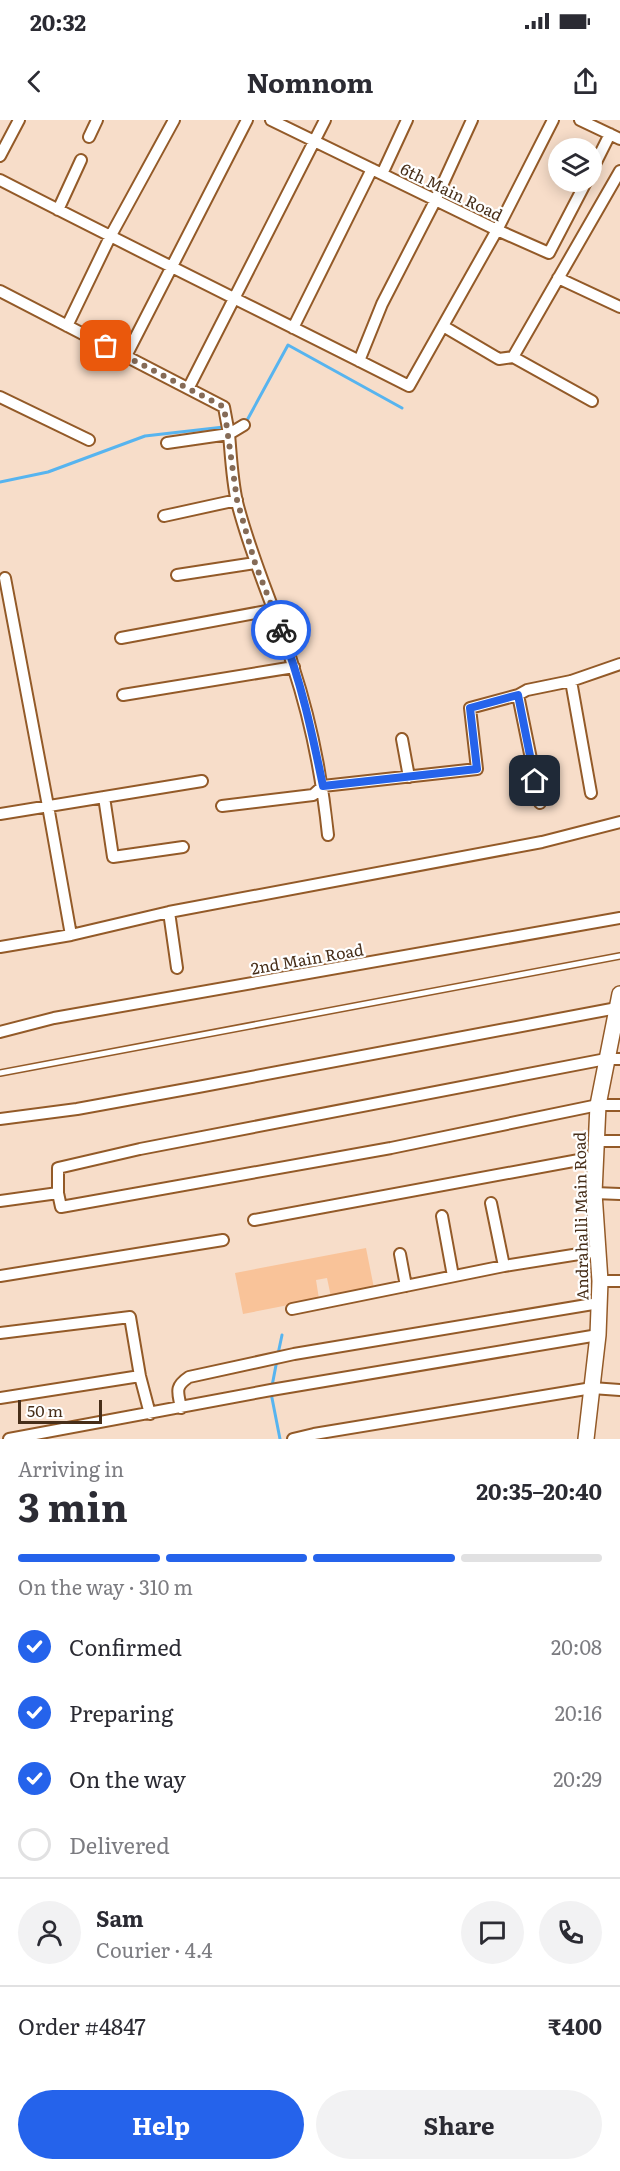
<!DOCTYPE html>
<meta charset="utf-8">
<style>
:root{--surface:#fff;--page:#f2f2f3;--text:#2b2b33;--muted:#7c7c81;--line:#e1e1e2;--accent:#2563eb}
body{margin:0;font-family:Literata,serif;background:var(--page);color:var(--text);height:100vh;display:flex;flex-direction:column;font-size:22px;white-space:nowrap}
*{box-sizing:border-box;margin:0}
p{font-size:20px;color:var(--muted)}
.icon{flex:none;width:33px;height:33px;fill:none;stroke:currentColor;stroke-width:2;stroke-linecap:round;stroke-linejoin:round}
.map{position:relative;height:1319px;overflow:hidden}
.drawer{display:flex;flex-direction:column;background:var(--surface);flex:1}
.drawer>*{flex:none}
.controls{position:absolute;left:548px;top:18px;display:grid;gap:12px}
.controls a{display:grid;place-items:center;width:54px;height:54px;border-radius:50%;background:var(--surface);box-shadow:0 3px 15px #0003;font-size:30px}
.scale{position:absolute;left:18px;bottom:15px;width:84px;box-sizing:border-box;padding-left:6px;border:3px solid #472e19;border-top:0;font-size:16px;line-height:21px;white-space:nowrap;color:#472e19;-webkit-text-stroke:4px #fff;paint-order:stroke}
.pin{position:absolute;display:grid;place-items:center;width:51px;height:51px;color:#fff;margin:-26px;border-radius:12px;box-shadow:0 3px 9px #0006}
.courier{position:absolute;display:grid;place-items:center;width:60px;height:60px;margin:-30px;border:4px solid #2563eb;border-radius:50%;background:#fff;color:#222;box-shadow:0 2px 8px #0007}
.summary em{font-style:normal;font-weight:700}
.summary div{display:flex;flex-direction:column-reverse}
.summary{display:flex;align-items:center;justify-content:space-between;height:102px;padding:0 18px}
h1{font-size:39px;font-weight:700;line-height:45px}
.bar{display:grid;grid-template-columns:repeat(4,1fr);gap:9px 6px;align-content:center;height:72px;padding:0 18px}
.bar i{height:8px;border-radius:4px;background:var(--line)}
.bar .current{background:var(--accent)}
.bar p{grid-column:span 4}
.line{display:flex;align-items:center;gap:15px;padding:0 18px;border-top:2px solid var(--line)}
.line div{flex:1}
.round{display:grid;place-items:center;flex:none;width:63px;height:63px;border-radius:32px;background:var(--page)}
ol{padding:0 18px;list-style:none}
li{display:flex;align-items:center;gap:18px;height:66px}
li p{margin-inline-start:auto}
li .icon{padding:6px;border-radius:50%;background:var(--accent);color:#fff;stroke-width:4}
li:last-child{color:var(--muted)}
li i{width:33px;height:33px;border:3px solid var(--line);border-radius:50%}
.button{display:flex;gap:12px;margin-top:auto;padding:12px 18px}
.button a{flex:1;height:69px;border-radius:36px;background:var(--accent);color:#fff;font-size:24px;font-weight:700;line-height:69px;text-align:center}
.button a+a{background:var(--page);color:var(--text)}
.status{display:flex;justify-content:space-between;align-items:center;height:42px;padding:0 30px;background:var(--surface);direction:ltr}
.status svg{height:16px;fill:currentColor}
header{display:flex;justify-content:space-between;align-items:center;height:78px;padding:0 18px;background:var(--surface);font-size:27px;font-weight:700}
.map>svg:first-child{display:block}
.green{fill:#f9c399}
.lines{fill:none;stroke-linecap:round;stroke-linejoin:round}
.stream{stroke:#57b4ef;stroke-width:3}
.lane-casing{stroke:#935a28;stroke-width:8}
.street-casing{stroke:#935a28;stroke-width:14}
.secondary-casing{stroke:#935a28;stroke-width:18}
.lane{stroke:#fff;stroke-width:5}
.street{stroke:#fff;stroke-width:10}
.secondary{stroke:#fff;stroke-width:15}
.done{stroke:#856b57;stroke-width:6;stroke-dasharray:0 10.8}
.route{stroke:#2563eb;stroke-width:8}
.labels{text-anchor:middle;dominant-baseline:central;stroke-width:4.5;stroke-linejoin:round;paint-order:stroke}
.street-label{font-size:16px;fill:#472e19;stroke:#fff}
</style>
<div class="status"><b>20:32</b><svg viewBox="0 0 49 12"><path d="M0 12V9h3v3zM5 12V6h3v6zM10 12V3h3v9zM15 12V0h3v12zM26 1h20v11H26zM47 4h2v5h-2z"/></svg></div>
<header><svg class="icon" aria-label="back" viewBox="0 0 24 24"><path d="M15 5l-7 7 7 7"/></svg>Nomnom<svg class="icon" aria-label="share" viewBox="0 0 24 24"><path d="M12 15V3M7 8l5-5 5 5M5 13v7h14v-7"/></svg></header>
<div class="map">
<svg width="620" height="1319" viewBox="0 0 620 1319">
<rect width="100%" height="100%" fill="#f7ddc9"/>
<path class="green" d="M366 1128 374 1168 331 1177 327 1158 316 1160 319 1179 243 1194 235 1153Z"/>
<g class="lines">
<path class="stream" d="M245 304 288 225 402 288
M0 362 48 352 145 316 224 307
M278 1234 282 1215
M272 1266 277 1240
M271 1273 280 1319"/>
<defs>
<path id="lane" d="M0 953 620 836"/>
<path id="street" d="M271 0 497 110 549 133 586 62
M580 0 620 19
M89 17 97 0
M0 36 19 0
M591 52 610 14
M382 54 407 0
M0 60C136 130 273 197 409 266L497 110 553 0
M58 90 81 40
M558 158 620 187
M0 171 224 287 229 314 167 323
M67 206 110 117 174 0
M443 206 499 239 513 237 620 51
M293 208 372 49
M126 236 247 0
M513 237 592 281
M359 241 382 184 434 83 472 0
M189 267 325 0
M0 277 89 320
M244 305 229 314C231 336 232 360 237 382 251 438 276 491 293 546 311 601 322 657 328 715
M164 396 237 380
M177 455 255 443
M5 458 48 686 71 815
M121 518 272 490
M571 561 591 673
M123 575 294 547
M518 575 540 683
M402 619 409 657
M104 677 113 737 183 727
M222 686 313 675 323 666 477 649 470 588 518 575 527 570 571 561 620 544
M0 694 202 661
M169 792 177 848
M0 827 71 815 169 792 542 722 620 702
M0 912 54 898 620 798
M0 999 77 989 198 967 617 888
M595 1021H620
M58 1073 61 1087 391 1028 598 985H620
M594 1073 620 1074
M0 1081 58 1073V1048L140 1029 606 939H620
M491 1083 504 1146
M442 1096 453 1156
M254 1100 595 1037
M400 1134 406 1166
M0 1156 223 1120
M600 1161H620
M292 1189 504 1146 598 1131
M0 1213 130 1197 140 1256 150 1294
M0 1278 140 1256
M181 1288C178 1272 174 1267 189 1257L294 1234 599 1183
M9 1319 271 1270 598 1215
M293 1319 314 1314 592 1268 620 1270"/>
<path id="secondary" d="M586 1319 598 1215 600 1161 594 1073 598 985 620 874"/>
</defs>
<use href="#lane" class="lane-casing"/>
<use href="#street" class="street-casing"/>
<use href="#secondary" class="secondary-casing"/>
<use href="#lane" class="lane"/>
<use href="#street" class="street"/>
<use href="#secondary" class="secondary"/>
</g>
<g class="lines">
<path class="done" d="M106 226 224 287 237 380 255 443 281 510"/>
<path class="route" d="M281 510C301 560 312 613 323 666L477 649 470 588 518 575 535 661"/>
</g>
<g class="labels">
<g class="street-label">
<text transform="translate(452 71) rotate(26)">6th Main Road</text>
<text transform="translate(307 838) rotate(-10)">2nd Main Road</text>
<text transform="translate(580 1096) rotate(-91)">Andrahalli Main Road</text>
</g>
</g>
</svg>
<div class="controls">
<a><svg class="icon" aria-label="layers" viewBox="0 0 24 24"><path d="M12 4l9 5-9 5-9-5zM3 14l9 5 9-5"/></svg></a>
</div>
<div class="scale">50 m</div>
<div class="pin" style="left:106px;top:226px;background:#ea580c"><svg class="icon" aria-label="bag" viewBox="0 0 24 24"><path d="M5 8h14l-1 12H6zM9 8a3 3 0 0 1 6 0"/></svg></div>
<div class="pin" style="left:535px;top:661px;background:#1f2937"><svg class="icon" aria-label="home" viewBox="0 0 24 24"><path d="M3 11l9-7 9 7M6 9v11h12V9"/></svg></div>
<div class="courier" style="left:281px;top:510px"><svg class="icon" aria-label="bike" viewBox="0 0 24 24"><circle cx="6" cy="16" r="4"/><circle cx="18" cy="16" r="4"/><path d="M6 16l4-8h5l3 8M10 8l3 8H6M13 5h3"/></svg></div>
</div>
<section class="drawer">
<div class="summary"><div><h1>3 min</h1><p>Arriving in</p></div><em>20:35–20:40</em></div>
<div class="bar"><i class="current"></i><i class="current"></i><i class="current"></i><i></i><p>On the way · 310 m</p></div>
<ol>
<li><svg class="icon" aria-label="check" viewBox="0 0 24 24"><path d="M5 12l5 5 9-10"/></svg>Confirmed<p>20:08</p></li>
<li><svg class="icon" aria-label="check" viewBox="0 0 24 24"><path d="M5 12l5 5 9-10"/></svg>Preparing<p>20:16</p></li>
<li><svg class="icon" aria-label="check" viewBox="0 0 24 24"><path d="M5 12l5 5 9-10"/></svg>On the way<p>20:29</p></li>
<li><i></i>Delivered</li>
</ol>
<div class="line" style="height:108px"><a class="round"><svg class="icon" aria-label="person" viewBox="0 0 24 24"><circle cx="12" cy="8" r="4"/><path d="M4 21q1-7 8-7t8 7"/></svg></a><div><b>Sam</b><p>Courier · 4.4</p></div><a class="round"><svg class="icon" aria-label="chat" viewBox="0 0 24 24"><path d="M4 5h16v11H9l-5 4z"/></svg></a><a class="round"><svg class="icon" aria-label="phone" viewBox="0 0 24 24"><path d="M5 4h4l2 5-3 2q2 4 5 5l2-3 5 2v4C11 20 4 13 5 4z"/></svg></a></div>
<div class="line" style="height:78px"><div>Order #4847</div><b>₹400</b></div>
<div class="button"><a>Help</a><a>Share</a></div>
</section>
